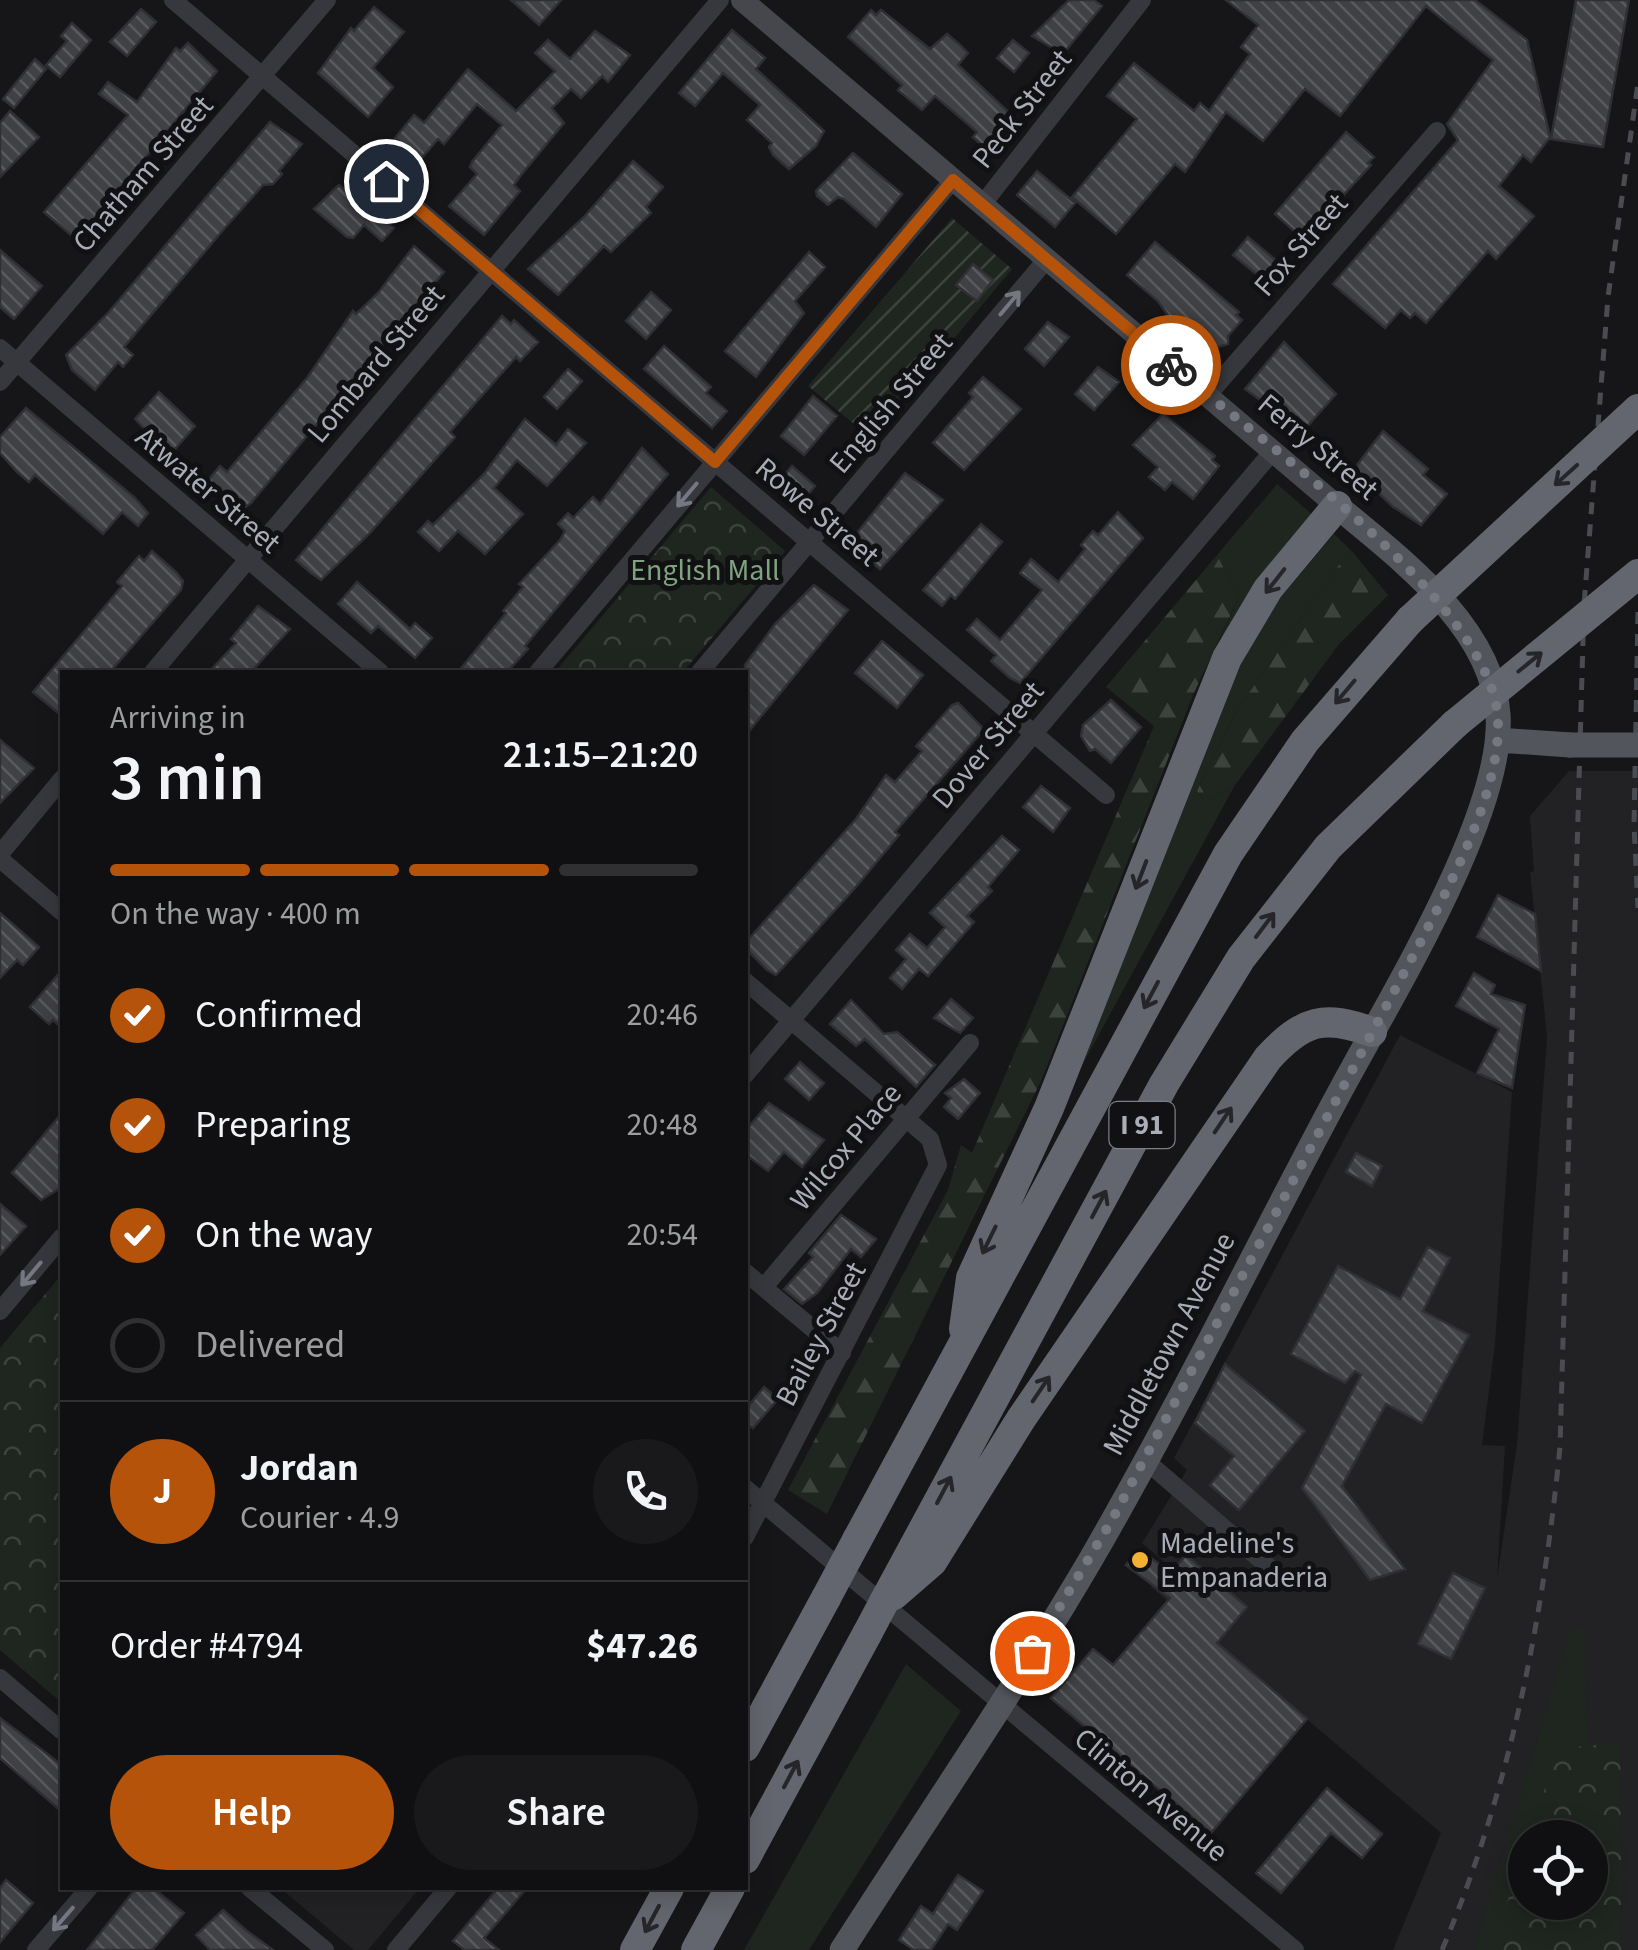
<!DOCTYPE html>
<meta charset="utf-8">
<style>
:root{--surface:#101012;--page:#19191b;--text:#f1f3f6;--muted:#9c9d9f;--line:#303032;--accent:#b45309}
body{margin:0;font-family:"Source Sans 3",sans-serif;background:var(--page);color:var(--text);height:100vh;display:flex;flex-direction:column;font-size:38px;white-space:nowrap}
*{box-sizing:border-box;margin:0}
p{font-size:32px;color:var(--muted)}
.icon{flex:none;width:55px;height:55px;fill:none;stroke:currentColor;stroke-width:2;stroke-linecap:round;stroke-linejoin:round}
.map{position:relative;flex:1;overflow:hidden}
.side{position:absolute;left:60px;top:670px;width:688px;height:1220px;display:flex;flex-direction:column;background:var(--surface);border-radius:0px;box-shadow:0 5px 25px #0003,0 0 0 2px var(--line)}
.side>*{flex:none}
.tools{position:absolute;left:1508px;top:1820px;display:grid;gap:20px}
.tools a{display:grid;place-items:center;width:100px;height:100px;border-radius:50%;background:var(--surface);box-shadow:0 5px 25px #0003,0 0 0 2px var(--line);font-size:50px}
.pin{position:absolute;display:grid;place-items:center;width:85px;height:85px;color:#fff;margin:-42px;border:5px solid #fff;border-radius:50%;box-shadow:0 2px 10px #0007}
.courier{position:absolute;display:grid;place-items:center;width:100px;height:100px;margin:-50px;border:8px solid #b45309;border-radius:50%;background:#fff;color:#222;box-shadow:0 2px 12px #0007}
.overview em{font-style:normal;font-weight:600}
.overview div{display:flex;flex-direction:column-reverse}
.overview{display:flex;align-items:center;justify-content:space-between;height:170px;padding:0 50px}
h1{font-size:65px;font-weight:600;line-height:75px}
.bar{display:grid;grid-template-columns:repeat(4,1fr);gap:15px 10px;align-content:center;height:120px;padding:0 50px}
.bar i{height:12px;border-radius:8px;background:var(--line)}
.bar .selected{background:var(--accent)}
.bar p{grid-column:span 4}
.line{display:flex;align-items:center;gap:25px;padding:0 50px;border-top:2px solid var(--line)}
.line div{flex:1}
.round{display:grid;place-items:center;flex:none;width:105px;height:105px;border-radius:52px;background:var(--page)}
ol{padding:0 50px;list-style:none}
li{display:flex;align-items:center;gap:30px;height:110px}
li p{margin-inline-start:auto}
li .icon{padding:10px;border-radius:50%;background:var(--accent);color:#fff;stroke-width:4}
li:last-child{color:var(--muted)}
li i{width:55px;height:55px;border:5px solid var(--line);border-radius:50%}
.primary-button{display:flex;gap:20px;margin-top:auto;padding:20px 50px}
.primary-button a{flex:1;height:115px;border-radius:60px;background:var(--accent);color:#fff;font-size:40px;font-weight:600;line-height:115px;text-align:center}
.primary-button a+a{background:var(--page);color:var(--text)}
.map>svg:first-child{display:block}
.built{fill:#222225}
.grass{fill:#1e261f}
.forest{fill:url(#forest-firs)}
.park{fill:url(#park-crowns)}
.garden{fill:url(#garden-furrows)}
.building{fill:url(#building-back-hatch);stroke:#303034;stroke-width:2.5}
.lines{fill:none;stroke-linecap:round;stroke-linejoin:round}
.minor{stroke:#37383d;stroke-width:18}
.secondary{stroke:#45474d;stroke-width:22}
.primary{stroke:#53555c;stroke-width:25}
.motorway{stroke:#63666e;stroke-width:30}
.rail{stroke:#4a4c52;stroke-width:5;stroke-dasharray:12 10;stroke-linecap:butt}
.primary-bridge{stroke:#53555c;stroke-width:25}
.motorway-bridge{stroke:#63666e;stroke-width:30}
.oneway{stroke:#757881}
.oneway2{stroke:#26262a}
.done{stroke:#757880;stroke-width:10;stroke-dasharray:0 18}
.route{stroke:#b45309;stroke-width:12}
.poi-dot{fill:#f2b134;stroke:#111113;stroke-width:4}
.labels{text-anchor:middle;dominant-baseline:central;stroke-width:10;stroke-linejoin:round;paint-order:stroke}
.shield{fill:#111113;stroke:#7b7e86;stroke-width:2.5}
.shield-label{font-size:28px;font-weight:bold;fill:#a8adb8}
.street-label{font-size:30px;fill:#a8adb8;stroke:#111113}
.park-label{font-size:30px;fill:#7fa381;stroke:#111113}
.poi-label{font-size:30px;fill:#a8adb8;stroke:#111113;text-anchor:start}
</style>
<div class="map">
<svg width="1638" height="1950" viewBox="0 0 1638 1950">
<defs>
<pattern id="forest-firs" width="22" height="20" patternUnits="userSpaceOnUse" patternTransform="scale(2.5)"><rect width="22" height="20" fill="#1e261f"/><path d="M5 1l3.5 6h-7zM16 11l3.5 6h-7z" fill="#3c433d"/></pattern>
<pattern id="park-crowns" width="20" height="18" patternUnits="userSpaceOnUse" patternTransform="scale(2.5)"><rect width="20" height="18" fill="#1e261f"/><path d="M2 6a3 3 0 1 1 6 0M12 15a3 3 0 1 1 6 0" fill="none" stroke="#3c433d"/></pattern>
<pattern id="garden-furrows" width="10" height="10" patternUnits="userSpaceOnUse" patternTransform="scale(2.5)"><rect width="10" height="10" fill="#1e261f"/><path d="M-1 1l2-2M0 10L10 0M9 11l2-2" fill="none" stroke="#3c433d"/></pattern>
<pattern id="building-back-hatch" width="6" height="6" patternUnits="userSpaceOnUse" patternTransform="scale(2.5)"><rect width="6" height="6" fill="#404145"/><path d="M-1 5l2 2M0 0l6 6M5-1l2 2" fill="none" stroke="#595a5e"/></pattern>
</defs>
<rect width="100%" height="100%" fill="#161618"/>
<path class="built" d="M1569 771H1638V1950H1622L1619 1743 1525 1838 1490 1950H1393L1441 1833 1151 1587 1168 1565 1142 1543 1187 1470 1174 1458 1400 1035 1512 1092 1495 1344 1482 1445 1505 1446 1497 1579 1517 1444 1547 1037 1530 872 1534 871 1530 816Z
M280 1888H420L368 1950H354Z"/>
<path class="grass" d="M1277 484 1313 515 1220 639 1239 597 1217 555Z
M1334 534 1350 549 1237 710 1197 791 1206 802 1235 785 1078 1073 1255 628Z
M1585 1628 1589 1837 1525 1838V1902H1590L1592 1950H1475L1570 1629Z
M906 1664 961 1711 809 1950H744Z"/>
<path class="forest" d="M1350 549 1388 595 1339 644 1235 785 1206 802 1197 791 1237 710Z
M1217 555 1239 597 1193 695 1042 1079 827 1514 788 1490 948 1190 961 1145 972 1153 1154 726 1106 687Z"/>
<path class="park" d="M711 487 785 551 683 672H555Z
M62 1274V1703L0 1650V1348Z
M1620 1743 1622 1950H1490L1525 1851V1902H1590V1838L1529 1837 1558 1748Z"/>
<path class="garden" d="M952 218 1012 269 871 438 808 386Z"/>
<path class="building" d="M511 0H561L539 25Z
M1069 0H1094L1102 6 1063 54 1032 36Z
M1226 0H1475L1527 40 1550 137 1531 162 1523 155 1499 186 1534 216 1496 259 1488 251 1426 323 1415 313 1410 318 1401 310 1385 328 1333 284 1458 140 1447 124 1493 60 1426 6 1340 116 1305 89 1263 141 1226 112 1185 172 1175 164 1116 234 1072 197 1137 119 1107 96 1134 63 1194 111 1200 103 1209 111 1250 54 1241 47 1258 25Z
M1576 0H1629L1603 147 1551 139Z
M374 7 404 32 373 68 393 87 368 117 318 73 351 28 354 31Z
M141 9 156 22 127 56 110 42Z
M871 10 876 15 881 10 930 49 947 34 960 45 968 53 958 65 1018 121 1000 146 991 153 973 137 977 132 935 96 922 110 898 90 902 85 848 37Z
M72 23 91 40 60 77 46 65 67 41 61 36Z
M732 30 765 58 756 69 824 131 816 146 789 169 773 155 769 147 772 143 747 120 760 105 723 73 695 106 679 93Z
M595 31 630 55 608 82 602 76 581 98 571 89 552 108 564 123 521 175 514 185 520 191 484 235 449 206 477 174 470 167 472 162 502 125 477 104 444 144 438 139 420 160 395 138 414 115 424 123 468 69 516 111 555 71 535 53 548 40 570 59Z
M1013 40 1029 53 1014 72 997 58Z
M188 43 217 71 77 240 44 212 128 115 99 94 108 82 137 102 176 48 180 51Z
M35 59 46 69 14 108 3 99Z
M10 111 39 137 0 177V123Z
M270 122 302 144 279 171 282 174 273 184 263 185 224 229 124 347 133 355 123 367 118 362 95 390 72 370 66 355 108 313Z
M1346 132 1374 157 1368 163 1371 165 1303 239 1275 214Z
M853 153 902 194 876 227 844 199 838 197 828 205 817 196 816 191Z
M633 161 663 187 646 207 651 213 611 252 604 246 558 295 528 269 584 217Z
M1037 171 1075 203 1055 227 1017 195Z
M339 185 394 228 382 241 364 225 353 238 347 237 314 209Z
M1248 237 1285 268 1275 280 1270 276 1265 281 1233 255Z
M1155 242 1239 312 1236 315 1242 320 1228 336V344L1204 351 1171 320 1158 301 1127 275Z
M414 246 444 272 251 503 241 510 233 503 231 506 205 484 220 466 227 472 307 378 353 311 356 314 378 293Z
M0 250 42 286 14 319 0 307Z
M809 252 825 267 795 301 804 313 756 377 725 351Z
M973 264 993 280 977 301 956 285Z
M651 292 671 310 646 339 626 321Z
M502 316 511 324 514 320 538 342 520 361 516 357 486 391 450 432 455 437 369 534 321 580 311 573 296 560Z
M1048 322 1069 337 1044 366 1025 349Z
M1284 342 1336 394 1303 431 1245 389Z
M664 346 711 387 706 393 727 411 712 428 644 369Z
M1098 367 1119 382 1094 410 1075 394Z
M568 369 582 381 557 409 544 397Z
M983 377 1021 409 964 470 933 443 973 397 969 393Z
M159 392 195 426 170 455 135 419Z
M813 396 837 416 804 455 781 436Z
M26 408 135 498 148 513 138 526 122 512 103 534 35 475 29 482 17 472 0 453V437Z
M1163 414 1215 456 1212 460 1219 466 1193 499 1172 482 1165 490 1149 477 1158 467 1133 445Z
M525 419 556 445 568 429 586 443 547 486 517 460 494 488 523 514 485 554 458 531 439 551 418 532 428 521 433 525 484 474Z
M1383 431 1428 469 1423 475 1447 494 1421 525 1392 506 1354 469Z
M642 448 668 474 525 646 528 649 507 672H458L506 613 503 611 523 587 519 584 560 540 565 531 558 524 568 513 573 518 593 497 600 504Z
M792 466 815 486 800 504 777 484Z
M905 473 943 500 880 569 849 543Z
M1118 512 1143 538 1020 683 1010 678 991 661 996 655 967 630 977 619 1000 640 1042 590 1020 573 1031 559 1058 582 1085 549 1081 545 1093 531 1098 535Z
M981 524 1002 542 955 599 951 595 942 606 923 590Z
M152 551 176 572 183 581 181 590 110 672H62V716L33 692 122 586 117 582 139 556 144 561Z
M357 582 410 629 415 623 432 638 415 658 378 626 371 633 338 604Z
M814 585 848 610 745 736V665L775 624Z
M258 606 290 629 251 672H209L236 643 231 639Z
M882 641 923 675 897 708 855 673Z
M1111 700 1141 727 1111 763 1095 749 1090 751 1081 736 1083 725Z
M958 703 984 729 895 832 899 835 855 888 776 975 767 970 745 948V943L856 819 886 775 895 782 922 751 916 746 952 705Z
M0 740 34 768 0 803Z
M1041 786 1070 808 1053 832 1023 807Z
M1002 836 1019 850 988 887 992 891 967 916 974 922 928 976 919 969 902 989 890 978 906 959 896 950 910 934 927 948 945 927 930 913Z
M1498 895 1535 914 1541 971 1477 937Z
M0 913 39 947 23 965 17 960 0 978Z
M62 970V1028L53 1020 49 1024 30 1007Z
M1474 973 1495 985 1491 994 1525 1005 1512 1088 1477 1073 1499 1029 1456 1006Z
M951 999 973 1018 960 1033 934 1018Z
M851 1000 884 1034 897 1032 935 1065 916 1087 865 1039 856 1046 830 1024Z
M800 1062 824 1083 809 1100 785 1079Z
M964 1079 980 1093 958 1119 944 1107 951 1098 945 1093Z
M769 1103 824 1140 802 1167 784 1152 768 1171 745 1154V1131Z
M62 1113V1187L41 1200 12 1173Z
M1356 1153 1382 1166 1372 1186 1346 1172Z
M0 1204 26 1226 0 1255Z
M841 1215 876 1239 861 1257 851 1249 817 1293 802 1304 784 1289 813 1257 809 1253Z
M1428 1247 1450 1258 1423 1311 1469 1335 1422 1423 1386 1404 1342 1486 1405 1569 1370 1580 1302 1488 1361 1375 1355 1371 1345 1383 1291 1354 1338 1266 1400 1299Z
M1225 1364 1305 1431 1239 1510 1210 1485 1234 1456 1195 1423Z
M764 1387 778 1399 753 1428 745 1422V1410Z
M1139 1549 1171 1573 1186 1555 1247 1607 1217 1643 1307 1719 1211 1833 1051 1698 1093 1649 1113 1665 1170 1598 1126 1565Z
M1453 1573 1485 1588 1451 1659 1418 1644Z
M0 1718 62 1765V1812L0 1758Z
M1327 1788 1382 1834 1362 1858 1331 1833 1281 1893 1256 1873Z
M958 1875 983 1891 957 1930 948 1924 931 1950H914L899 1940 921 1906 933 1914Z
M6 1880 33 1903 0 1942V1888Z
M136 1888H153L184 1913 152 1950H87Z
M498 1888H527L484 1938 499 1950H465L453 1941Z
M223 1910 247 1931 273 1950H210L196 1935Z"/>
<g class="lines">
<path class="minor" d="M173 0 1106 795
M982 205 1142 0
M0 348 380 672
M0 382 327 0
M1207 396 1437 131
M153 672 720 0
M538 672 953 180
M700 672 1046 260
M0 854 62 779
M0 859 62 912
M745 981 930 1139 938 1165 745 1537
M745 1075 1273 451
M745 1272 842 1353
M764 1287 970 1043
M0 1311 62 1237
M1145 1460 1270 1568
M745 1488 1295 1950
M0 1678 62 1731
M250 1888 325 1950
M36 1950 89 1888
M396 1950 448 1888"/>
<path class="secondary" d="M742 0 1337 506"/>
<path class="primary" d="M1498 740 1570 745
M842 1950C925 1820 1013 1692 1091 1559 1178 1409 1254 1252 1336 1099 1385 1006 1505 816 1498 714 1492 626 1399 558 1337 506"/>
<path class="motorway" d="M964 1329 971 1278 1049 1108 1227 658 1268 589 1337 506
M857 1540 1228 854 1305 741 1410 620
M894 1595 932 1562 1021 1419 1268 1058C1303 1020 1324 1014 1372 1032
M884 1602 1164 1084 1241 958 1328 847 1455 724
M745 1747 826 1598
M745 1859 867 1634
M635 1950 669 1888
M696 1950 730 1888"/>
<path class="rail" d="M1638 612 1634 825 1638 908
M1442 1950C1510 1790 1543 1620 1560 1447L1584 605 1608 297 1638 83"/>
<path class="primary-bridge" d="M1570 745H1638"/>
<path class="motorway-bridge" d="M1410 620 1638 409
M1455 724 1638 574
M826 1598 857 1540
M867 1634 884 1602"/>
</g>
<defs><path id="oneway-shaft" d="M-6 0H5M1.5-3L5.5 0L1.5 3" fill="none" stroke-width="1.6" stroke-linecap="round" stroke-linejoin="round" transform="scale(2.5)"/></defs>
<g class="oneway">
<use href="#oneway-shaft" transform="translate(1010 303) rotate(-50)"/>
<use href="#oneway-shaft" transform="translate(687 495) rotate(130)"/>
<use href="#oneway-shaft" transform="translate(31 1274) rotate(130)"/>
<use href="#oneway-shaft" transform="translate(63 1919) rotate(131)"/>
</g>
<g class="oneway2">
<use href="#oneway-shaft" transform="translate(1566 475) rotate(138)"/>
<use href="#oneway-shaft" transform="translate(1275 581) rotate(128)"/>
<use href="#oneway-shaft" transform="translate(1530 662) rotate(-39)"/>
<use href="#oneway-shaft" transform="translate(1345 692) rotate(130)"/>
<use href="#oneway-shaft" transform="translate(1141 875) rotate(111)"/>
<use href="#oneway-shaft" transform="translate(1265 925) rotate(-53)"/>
<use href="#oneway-shaft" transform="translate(1151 995) rotate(118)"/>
<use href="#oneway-shaft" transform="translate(1223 1120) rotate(-56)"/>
<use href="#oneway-shaft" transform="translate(1099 1204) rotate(-62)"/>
<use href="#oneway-shaft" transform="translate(989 1240) rotate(116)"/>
<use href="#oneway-shaft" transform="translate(1041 1389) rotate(-56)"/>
<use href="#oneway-shaft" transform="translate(944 1490) rotate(-62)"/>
<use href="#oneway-shaft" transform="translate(791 1774) rotate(-62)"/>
<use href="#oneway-shaft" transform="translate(652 1919) rotate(118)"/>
</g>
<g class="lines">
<path class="done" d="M1032 1653 1112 1520 1420 943C1451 882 1500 792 1498 722 1496 606 1258 439 1171 365"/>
<path class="route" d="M386 181 715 462 953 180 1171 365"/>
</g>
<circle class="poi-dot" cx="1140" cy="1560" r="10"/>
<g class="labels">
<rect class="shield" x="1109.5" y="1102" width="65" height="46" rx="8"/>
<g class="shield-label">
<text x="1142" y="1125">I 91</text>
</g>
<g class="street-label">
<text transform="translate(1022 109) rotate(-52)">Peck Street</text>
<text transform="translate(143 174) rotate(-49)">Chatham Street</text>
<text transform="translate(1301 245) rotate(-49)">Fox Street</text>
<text transform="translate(376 364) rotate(-50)">Lombard Street</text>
<text transform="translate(891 403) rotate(-50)">English Street</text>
<text transform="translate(1318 447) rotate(40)">Ferry Street</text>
<text transform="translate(208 490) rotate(40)">Atwater Street</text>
<text transform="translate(817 512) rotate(40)">Rowe Street</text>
<text transform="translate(988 745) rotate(-50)">Dover Street</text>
<text transform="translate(846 1147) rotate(-50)">Wilcox Place</text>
<text transform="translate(821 1334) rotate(-62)">Bailey Street</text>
<text transform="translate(1169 1344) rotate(-62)">Middletown Avenue</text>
<text transform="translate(1151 1795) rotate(40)">Clinton Avenue</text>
</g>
<g class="park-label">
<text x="705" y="570">English Mall</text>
</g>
<g class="poi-label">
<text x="1160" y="1543">Madeline's<tspan x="1160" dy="34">Empanaderia</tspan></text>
</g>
</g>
</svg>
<div class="tools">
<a><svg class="icon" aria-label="locate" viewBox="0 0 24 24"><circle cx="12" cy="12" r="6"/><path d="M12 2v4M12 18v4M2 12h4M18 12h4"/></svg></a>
</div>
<div class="pin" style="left:1032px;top:1653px;background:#ea580c"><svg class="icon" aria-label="bag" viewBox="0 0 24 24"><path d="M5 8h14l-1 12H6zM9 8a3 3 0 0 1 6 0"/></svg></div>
<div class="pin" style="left:386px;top:181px;background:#1f2937"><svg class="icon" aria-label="home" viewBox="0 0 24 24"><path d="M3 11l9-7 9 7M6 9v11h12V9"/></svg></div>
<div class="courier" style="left:1171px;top:365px"><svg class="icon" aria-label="bike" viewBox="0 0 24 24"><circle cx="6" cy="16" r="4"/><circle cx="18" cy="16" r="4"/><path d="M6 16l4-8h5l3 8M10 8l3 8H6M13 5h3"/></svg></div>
<section class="side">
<div class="overview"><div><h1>3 min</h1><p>Arriving in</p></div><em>21:15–21:20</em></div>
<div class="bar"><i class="selected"></i><i class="selected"></i><i class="selected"></i><i></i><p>On the way · 400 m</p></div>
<ol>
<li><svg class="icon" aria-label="check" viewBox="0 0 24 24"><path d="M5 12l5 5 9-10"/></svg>Confirmed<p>20:46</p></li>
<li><svg class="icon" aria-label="check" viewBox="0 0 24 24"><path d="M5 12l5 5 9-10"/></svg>Preparing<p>20:48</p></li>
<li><svg class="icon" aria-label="check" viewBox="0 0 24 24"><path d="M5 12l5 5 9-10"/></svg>On the way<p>20:54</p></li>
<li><i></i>Delivered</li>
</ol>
<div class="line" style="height:180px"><b class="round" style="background:var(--accent);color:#fff">J</b><div><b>Jordan</b><p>Courier · 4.9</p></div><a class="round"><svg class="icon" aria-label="phone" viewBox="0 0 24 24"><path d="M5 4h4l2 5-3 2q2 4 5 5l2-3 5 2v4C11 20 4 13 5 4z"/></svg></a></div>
<div class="line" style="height:130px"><div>Order #4794</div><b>$47.26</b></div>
<div class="primary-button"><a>Help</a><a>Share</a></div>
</section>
</div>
